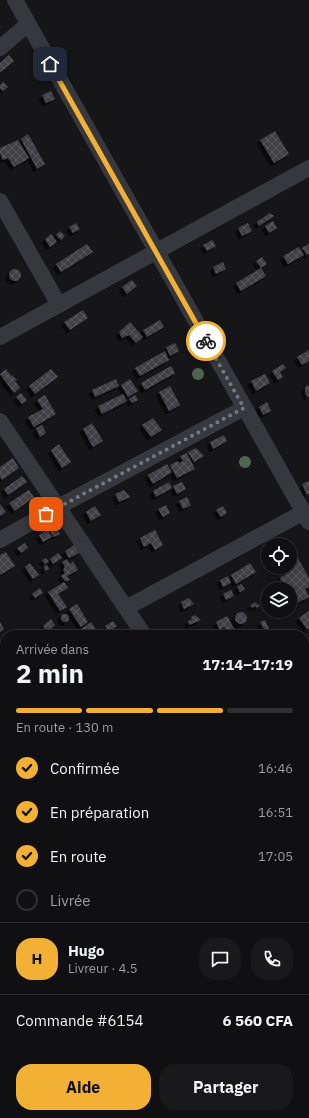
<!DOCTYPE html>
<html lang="fr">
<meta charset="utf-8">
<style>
:root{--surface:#101012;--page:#19191b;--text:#f1f3f6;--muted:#9c9d9f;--line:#303032;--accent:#f2b134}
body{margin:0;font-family:"IBM Plex Sans",sans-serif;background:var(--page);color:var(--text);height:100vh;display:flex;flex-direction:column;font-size:15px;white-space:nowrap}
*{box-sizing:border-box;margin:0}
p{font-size:13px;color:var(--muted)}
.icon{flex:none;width:22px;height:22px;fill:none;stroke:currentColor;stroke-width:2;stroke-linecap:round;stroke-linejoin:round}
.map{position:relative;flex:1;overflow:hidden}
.sheet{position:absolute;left:0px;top:630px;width:309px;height:488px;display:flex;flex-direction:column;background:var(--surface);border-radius:16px 16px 0 0;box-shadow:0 2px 10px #0003,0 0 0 1px var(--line)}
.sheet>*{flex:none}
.buttons{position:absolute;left:261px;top:538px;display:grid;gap:8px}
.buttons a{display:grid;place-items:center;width:36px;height:36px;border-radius:50%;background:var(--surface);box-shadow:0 2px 10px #0003,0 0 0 1px var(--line);font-size:20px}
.pin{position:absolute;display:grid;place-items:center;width:34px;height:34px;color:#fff;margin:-17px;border-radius:8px;box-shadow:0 2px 6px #0006}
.courier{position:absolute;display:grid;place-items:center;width:40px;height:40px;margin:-20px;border:3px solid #f2b134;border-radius:50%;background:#fff;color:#222;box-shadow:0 1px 5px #0007}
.headline em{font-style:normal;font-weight:700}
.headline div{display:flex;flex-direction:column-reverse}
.headline{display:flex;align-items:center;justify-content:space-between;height:68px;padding:0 16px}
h1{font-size:26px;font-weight:700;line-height:30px}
.bar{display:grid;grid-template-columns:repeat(4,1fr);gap:6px 4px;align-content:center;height:48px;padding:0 16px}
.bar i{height:5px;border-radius:3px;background:var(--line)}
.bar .selected{background:var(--accent)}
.bar p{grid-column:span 4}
.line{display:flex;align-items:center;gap:10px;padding:0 16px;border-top:1px solid var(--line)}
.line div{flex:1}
.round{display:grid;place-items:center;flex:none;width:42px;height:42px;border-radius:16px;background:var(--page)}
ol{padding:0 16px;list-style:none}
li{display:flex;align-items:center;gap:12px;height:44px}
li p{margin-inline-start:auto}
li .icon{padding:4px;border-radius:50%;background:var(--accent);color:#111;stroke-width:4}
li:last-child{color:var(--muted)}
li i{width:22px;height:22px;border:2px solid var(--line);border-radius:50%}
.button{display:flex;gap:8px;margin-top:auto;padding:8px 16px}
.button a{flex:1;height:46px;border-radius:16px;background:var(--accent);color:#111;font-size:16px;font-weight:700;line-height:46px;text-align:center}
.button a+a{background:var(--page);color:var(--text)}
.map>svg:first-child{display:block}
.built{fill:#222225}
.building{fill:url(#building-cross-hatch);filter:url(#shadow)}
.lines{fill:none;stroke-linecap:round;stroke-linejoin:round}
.street{stroke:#37383d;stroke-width:16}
.tree{fill:#506452}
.done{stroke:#757880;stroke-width:4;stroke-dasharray:0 7.2}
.route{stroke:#f2b134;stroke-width:5}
</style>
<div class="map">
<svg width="309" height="1118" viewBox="0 0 309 1118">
<defs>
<pattern id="building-cross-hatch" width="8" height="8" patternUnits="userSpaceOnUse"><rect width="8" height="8" fill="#404145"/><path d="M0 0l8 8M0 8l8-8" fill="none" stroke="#595a5e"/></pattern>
<filter id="shadow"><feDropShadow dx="-3.5" dy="3.5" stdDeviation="0" flood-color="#0009"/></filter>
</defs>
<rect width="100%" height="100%" fill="#161618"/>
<path class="built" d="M0 814 5 822V1113H207L211 1118H0Z"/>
<path class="building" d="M9 55 14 61 1 72 0 71V63Z
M3 82 8 87 3 91 0 88V85Z
M51 91 55 99 46 103 42 95Z
M275 131 289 154 274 163 260 140Z
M28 134 45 164 37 169 21 139Z
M18 140 29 158 14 167 8 158 3 160 0 153V148Z
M270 213 274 216 259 226 257 222Z
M273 221 277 228 269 233 265 226Z
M76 223 80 229 73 233 69 227Z
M248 223 252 231 242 236 238 228Z
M60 231 65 236 61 240 56 235Z
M51 234 57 242 50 247 45 239Z
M212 240 216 246 207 251 203 245Z
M87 244 93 252 61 272 56 264Z
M309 244V254L307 255 302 248Z
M299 247 304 255 288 264 283 256Z
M262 257 267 264 261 268 256 261Z
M223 262 226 269 216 274 213 267Z
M261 268 266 276 241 291 236 283Z
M9 275a6 6 0 1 1 12 0a6 6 0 1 1-12 0Z
M132 280 137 286 127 294 122 287Z
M83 310 88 318 70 330 64 322Z
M160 320 164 327 147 337 143 330Z
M130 322 143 337 136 343 129 335 122 338 119 332Z
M175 343 179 351 170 356 166 347Z
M309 350V361L302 365 297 357Z
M165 351 169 360 140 376 135 368Z
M283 364 286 368 280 372 283 377 278 380 272 371Z
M171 366 175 373 145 390 141 383Z
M6 369 11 376 12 375 17 380 15 381 20 388 14 393 0 374Z
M51 369 58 377 35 394 29 386Z
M265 374 270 383 256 391 251 381Z
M116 379 119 386 95 397 92 390Z
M130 379 138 391 128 397 121 385Z
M309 385V397L306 395 305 391V387Z
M170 386 180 405 169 411 159 392Z
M21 393 27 400 22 404 16 397Z
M123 394 127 401 102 414 98 406Z
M45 395 56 414 34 427 28 417 43 409 37 400Z
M135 395 138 400 132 403 129 399Z
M267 402 271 411 263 415 259 407Z
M153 418 162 430 151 437 142 425Z
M92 423 103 441 93 447 83 429Z
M42 425 46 433 40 437 36 428Z
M224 435 227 441 213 449 210 442Z
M59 444 71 462 62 468 51 450Z
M196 448 204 456 194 462 188 452Z
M187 453 195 469 177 478 170 465 178 461 179 463 183 461 180 456Z
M13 458 19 468 2 480 0 477V467Z
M167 464 172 472 153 484 148 475Z
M22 476 27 482 8 495 4 489Z
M309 481V494L307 495 302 484Z
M169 482 172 488 156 497 153 491Z
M182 482 186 489 177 494 173 486Z
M29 490 34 497 15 511 9 503Z
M124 490 130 497 119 502 115 494Z
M187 497 191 505 183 509 179 501Z
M0 504 6 512 0 516Z
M166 505 170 513 163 517 158 509Z
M95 506 101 515 91 521 86 512Z
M223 506 227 513 221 517 216 510Z
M55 528 61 534 53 537 50 530Z
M48 530 52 537 43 542 39 535Z
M155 530 163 545 155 550 151 543 144 547 140 538Z
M25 543 28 548 21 553 17 548Z
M74 545 79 553 69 558 65 551Z
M6 552 15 566 0 575V555Z
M58 553 62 558 53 564 50 559Z
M295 553 309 578V587L305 589 309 597 291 606 290 589H284L280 578 292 570 290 558Z
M46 558 49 562 45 564 42 560Z
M67 559 70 564 73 561 78 570 67 576 70 580 65 581 61 576 65 573 63 570 65 567 62 562Z
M30 563 39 575 33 579 25 567Z
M250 563 256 572 236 584 231 575Z
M47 565 49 569 45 571 44 566Z
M228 576 231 583 223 587 220 580Z
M64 582 68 588 58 594 67 607 60 611 48 592Z
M241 584 245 589 240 592 237 587Z
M40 588 43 593 35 598 32 594Z
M231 590 234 596 226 600 223 594Z
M189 598 194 604 184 609 181 602Z
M255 602 260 606 257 608 255 606 252 608 250 606Z
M77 604 88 622 81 627 69 609Z
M309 611V628L307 629 299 618Z
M235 618a6 6 0 1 1 12 0a6 6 0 1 1-12 0Z
M61 618a4 4 0 1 1 8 0a4 4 0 1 1-8 0Z
M195 615 201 620 189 625 188 621 192 619 191 617Z
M227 616 236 632 230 635H229L224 627 220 630 216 622Z
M51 619 55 625 47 632 43 626Z
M265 620 269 628 265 631 260 622Z
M113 621 117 626 109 632 105 626Z
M0 622 4 629 0 632Z
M91 622 100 635H83L80 630Z
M34 631 37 635H28Z
M304 673 309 679V688H308L305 684 304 685Z
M305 922H309L308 931 304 930V923Z"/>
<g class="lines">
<path class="street" d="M15 0 309 522
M0 48 28 24
M0 201 59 305
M0 337 309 168
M0 421 144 635
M0 540 58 507 244 408
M126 608 304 512
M0 750 5 758
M235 1113 238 1118"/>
</g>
<g class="tree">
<circle cx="198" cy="374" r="6"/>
<circle cx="245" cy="462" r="6"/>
</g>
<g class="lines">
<path class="done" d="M46 514 244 408 206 341"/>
<path class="route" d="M50 64 206 341"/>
</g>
</svg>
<div class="buttons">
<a><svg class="icon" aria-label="locate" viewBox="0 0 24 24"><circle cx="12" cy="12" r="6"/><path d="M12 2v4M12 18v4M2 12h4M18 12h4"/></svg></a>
<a><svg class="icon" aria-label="layers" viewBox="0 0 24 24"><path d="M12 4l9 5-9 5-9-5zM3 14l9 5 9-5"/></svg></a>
</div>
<div class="pin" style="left:46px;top:514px;background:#ea580c"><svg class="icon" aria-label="bag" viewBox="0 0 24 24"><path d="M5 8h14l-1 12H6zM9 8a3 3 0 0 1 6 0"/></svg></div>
<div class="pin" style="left:50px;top:64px;background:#1f2937"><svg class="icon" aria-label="home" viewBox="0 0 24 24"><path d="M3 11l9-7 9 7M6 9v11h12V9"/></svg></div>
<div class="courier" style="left:206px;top:341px"><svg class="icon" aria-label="bike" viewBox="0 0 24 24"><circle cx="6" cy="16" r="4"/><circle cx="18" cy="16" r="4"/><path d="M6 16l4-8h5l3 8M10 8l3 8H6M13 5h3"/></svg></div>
<section class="sheet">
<div class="headline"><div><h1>2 min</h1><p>Arrivée dans</p></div><em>17:14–17:19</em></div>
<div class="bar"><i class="selected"></i><i class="selected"></i><i class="selected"></i><i></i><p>En route · 130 m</p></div>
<ol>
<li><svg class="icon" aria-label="check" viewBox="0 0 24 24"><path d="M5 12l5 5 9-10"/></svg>Confirmée<p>16:46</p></li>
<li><svg class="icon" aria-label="check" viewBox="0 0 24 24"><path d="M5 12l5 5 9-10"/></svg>En préparation<p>16:51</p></li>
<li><svg class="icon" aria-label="check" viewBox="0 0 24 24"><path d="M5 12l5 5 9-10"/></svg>En route<p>17:05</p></li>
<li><i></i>Livrée</li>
</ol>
<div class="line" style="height:72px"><b class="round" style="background:var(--accent);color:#111">H</b><div><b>Hugo</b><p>Livreur · 4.5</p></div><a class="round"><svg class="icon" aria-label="chat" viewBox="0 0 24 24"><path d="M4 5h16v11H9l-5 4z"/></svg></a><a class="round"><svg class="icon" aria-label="phone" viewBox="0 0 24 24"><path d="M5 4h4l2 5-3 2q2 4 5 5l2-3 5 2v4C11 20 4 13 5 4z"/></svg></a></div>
<div class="line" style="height:52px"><div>Commande #6154</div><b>6 560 CFA</b></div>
<div class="button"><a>Aide</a><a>Partager</a></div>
</section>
</div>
